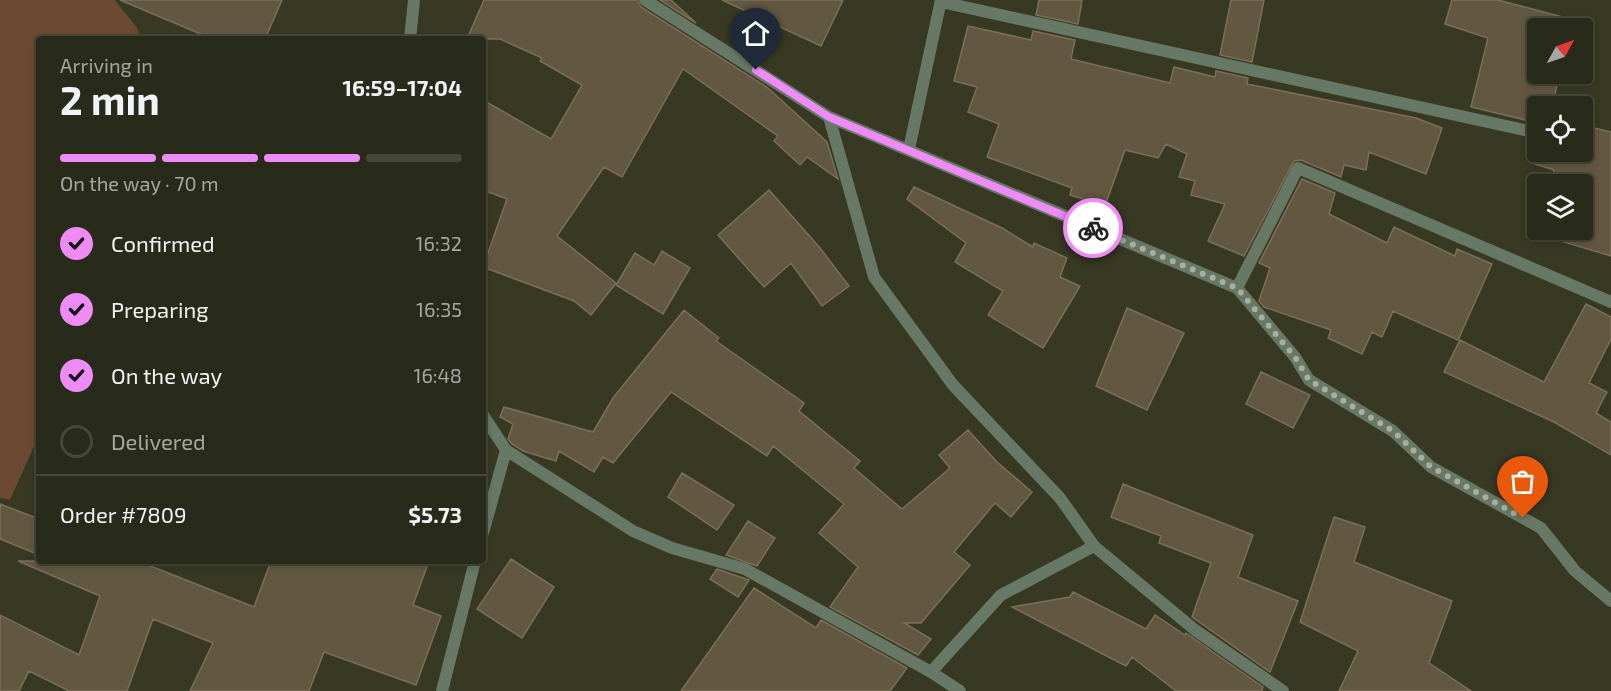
<!DOCTYPE html>
<meta charset="utf-8">
<style>
:root{--surface:#292b1a;--page:#353727;--text:#f1f3f6;--muted:#a5a7a2;--line:#454739;--accent:#ef8bf7}
body{margin:0;font-family:"Exo 2",sans-serif;background:var(--page);color:var(--text);height:100vh;display:flex;flex-direction:column;font-size:22px;white-space:nowrap}
*{box-sizing:border-box;margin:0}
p{font-size:20px;color:var(--muted)}
.icon{flex:none;width:33px;height:33px;fill:none;stroke:currentColor;stroke-width:2;stroke-linecap:round;stroke-linejoin:round}
.map{position:relative;flex:1;overflow:hidden}
.details{position:absolute;left:36px;top:36px;width:450px;height:528px;display:flex;flex-direction:column;background:var(--surface);border-radius:6px;box-shadow:0 3px 9px #0003,0 0 0 2px var(--line)}
.details>*{flex:none}
.needle{width:39px;rotate:50deg}
.fabs{position:absolute;left:1527px;top:18px;display:grid;gap:12px}
.fabs a{display:grid;place-items:center;width:66px;height:66px;border-radius:6px;background:var(--surface);box-shadow:0 3px 9px #0003,0 0 0 2px var(--line);font-size:30px}
.pin{position:absolute;display:grid;place-items:center;width:51px;height:51px;color:#fff;margin:-62px -26px;border-radius:50% 50% 50% 0;rotate:-45deg;box-shadow:0 0 6px #0007}
.pin .icon{rotate:45deg}
.courier{position:absolute;display:grid;place-items:center;width:60px;height:60px;margin:-30px;border:4px solid #ef8bf7;border-radius:50%;background:#fff;color:#222;box-shadow:0 2px 8px #0007}
.summary em{font-style:normal;font-weight:700}
.summary div{display:flex;flex-direction:column-reverse}
.summary{display:flex;align-items:center;justify-content:space-between;height:102px;padding:0 24px}
h1{font-size:39px;font-weight:700;line-height:45px}
.bar{display:grid;grid-template-columns:repeat(4,1fr);gap:9px 6px;align-content:center;height:72px;padding:0 24px}
.bar i{height:8px;border-radius:4px;background:var(--line)}
.bar .current{background:var(--accent)}
.bar p{grid-column:span 4}
.line{display:flex;align-items:center;gap:15px;padding:0 24px;border-top:2px solid var(--line)}
.line div{flex:1}
ol{padding:0 24px;list-style:none}
li{display:flex;align-items:center;gap:18px;height:66px}
li p{margin-inline-start:auto}
li .icon{padding:6px;border-radius:50%;background:var(--accent);color:#111;stroke-width:4}
li:last-child{color:var(--muted)}
li i{width:33px;height:33px;border:3px solid var(--line);border-radius:50%}
.map>svg:first-child{display:block}
.green{fill:#6c4932}
.building{fill:#625741;stroke:#7b6f59;stroke-width:1.5}
.lines{fill:none;stroke-linecap:round;stroke-linejoin:round}
.street{stroke:#677866;stroke-width:12}
.done{stroke:#abad9d;stroke-width:6;stroke-dasharray:0 10.8}
.route{stroke:#ef8bf7;stroke-width:8}
</style>
<div class="map">
<svg width="1611" height="691" viewBox="0 0 1611 691">
<rect width="100%" height="100%" fill="#373923"/>
<path class="green" d="M0 0H115L137 28 141 39H39V435L10 500 0 498Z"/>
<path class="building" d="M120 0H282L265 39H203V35Z
M484 0H637L641 7 768 88 827 142 838 179 807 157 800 165 774 141 778 136 683 69 622 177 604 167 557 236 616 283 591 315 574 301 483 267 507 199 483 190V100L551 139 582 85 540 61 542 58 500 39H467Z
M660 0H671L696 23Z
M722 0H843L821 46Z
M1039 0H1082L1078 24 1036 15Z
M1231 0H1264L1252 62 1220 55Z
M1452 0H1498L1574 20 1572 28H1538V74H1560L1552 106H1538V123L1471 107 1488 38 1445 24Z
M968 26 1031 40 1033 31 1075 40 1071 59 1170 83 1174 67 1215 77 1216 71 1248 78 1247 84 1416 118 1442 128 1426 174 1369 152 1366 170 1344 165 1341 177 1301 160 1294 161 1244 256 1208 241 1225 204 1191 195 1195 181 1179 177 1187 154 1166 144 1158 158 1125 150 1105 206 1070 195 1072 188 987 157 999 124 968 112 977 87 954 81Z
M1582 125 1611 132V256L1534 233 1538 223V230H1582V184H1550L1554 170 1529 162 1537 141 1538 152H1582Z
M1302 179 1335 193 1329 214 1387 243 1394 227 1455 256 1457 249 1492 264 1458 340 1393 311 1382 337 1372 332 1362 354 1328 338 1331 330 1264 307 1259 301 1270 268 1259 263Z
M914 187 1002 228 1033 247 1034 243 1067 258 1060 277 1080 286 1043 348 988 315 1003 291 955 262 966 243 907 199Z
M769 190 820 248 849 286 822 306 791 263 764 287 718 235Z
M662 251 690 268 663 314 616 285 635 253 654 265Z
M1586 304 1611 317V339L1589 383 1607 392 1596 413 1611 422V455L1554 422 1444 372 1460 340 1544 382Z
M1127 308 1184 333 1147 410 1096 386Z
M684 310 719 338 716 341 804 403 799 411 860 461 854 468 902 509 950 468 939 455 968 430 997 462 1032 492 1011 517 995 503 954 552 970 565 921 623H904L931 639 918 655 830 607 858 567 819 533 844 504 773 446 767 456 671 392 613 463 603 457 594 472 559 451 556 461 523 451 512 444 508 439 513 424 500 417 504 407 593 432 613 398Z
M1261 372 1310 395 1293 428 1246 404Z
M682 473 734 505 717 530 668 497Z
M1123 484 1253 535 1238 577 1298 601 1270 672 1192 617 1211 563 1159 543 1161 536 1111 517Z
M0 504 39 519V555L0 539Z
M1334 517 1365 527 1354 562 1452 601 1429 663 1471 691H1339L1358 651 1300 622Z
M748 521 775 538 757 566 726 555Z
M511 559 554 587 522 638 477 609Z
M18 561H138L254 607 271 561H429L413 605 441 616 416 685 324 652 309 691H190L213 643 153 619 127 691H69L29 671 19 691H0V615L79 655 100 596Z
M717 569 749 580 738 597 710 579Z
M754 588 816 628 821 620 907 668 890 691H681Z
M1073 592 1146 629 1155 615 1185 635 1186 633 1263 687 1262 691H1176L1132 657 1126 666 1012 607 1070 597Z"/>
<g class="lines">
<path class="street" d="M645 0 829 117 1237 288 1295 357 1309 380 1393 431 1431 467 1541 528 1575 571 1611 601
M941 2 1538 133
M410 39 414 0
M829 117 874 277 953 385 1060 498 1094 546 1195 630 1283 691
M909 149 941 0
M1237 288 1298 168 1611 302
M483 415 506 450 483 533
M506 450 633 531 672 548 745 569 931 672 960 691
M931 672 1001 595 1094 546
M442 691 475 561"/>
</g>
<g class="lines">
<path class="done" d="M1093 228 1237 288 1295 357 1309 380 1393 431 1431 467 1523 518"/>
<path class="route" d="M756 70 829 117 1093 228"/>
</g>
</svg>
<div class="fabs">
<a><svg class="needle" viewBox="-14 -14 28 28"><path d="M0-13l5 13h-10z" fill="#e53935"/><path d="M0 13l5-13h-10z" fill="#a5a7a2"/></svg></a>
<a><svg class="icon" aria-label="locate" viewBox="0 0 24 24"><circle cx="12" cy="12" r="6"/><path d="M12 2v4M12 18v4M2 12h4M18 12h4"/></svg></a>
<a><svg class="icon" aria-label="layers" viewBox="0 0 24 24"><path d="M12 4l9 5-9 5-9-5zM3 14l9 5 9-5"/></svg></a>
</div>
<div class="pin" style="left:1523px;top:518px;background:#ea580c"><svg class="icon" aria-label="bag" viewBox="0 0 24 24"><path d="M5 8h14l-1 12H6zM9 8a3 3 0 0 1 6 0"/></svg></div>
<div class="pin" style="left:756px;top:70px;background:#1f2937"><svg class="icon" aria-label="home" viewBox="0 0 24 24"><path d="M3 11l9-7 9 7M6 9v11h12V9"/></svg></div>
<div class="courier" style="left:1093px;top:228px"><svg class="icon" aria-label="bike" viewBox="0 0 24 24"><circle cx="6" cy="16" r="4"/><circle cx="18" cy="16" r="4"/><path d="M6 16l4-8h5l3 8M10 8l3 8H6M13 5h3"/></svg></div>
<section class="details">
<div class="summary"><div><h1>2 min</h1><p>Arriving in</p></div><em>16:59–17:04</em></div>
<div class="bar"><i class="current"></i><i class="current"></i><i class="current"></i><i></i><p>On the way · 70 m</p></div>
<ol>
<li><svg class="icon" aria-label="check" viewBox="0 0 24 24"><path d="M5 12l5 5 9-10"/></svg>Confirmed<p>16:32</p></li>
<li><svg class="icon" aria-label="check" viewBox="0 0 24 24"><path d="M5 12l5 5 9-10"/></svg>Preparing<p>16:35</p></li>
<li><svg class="icon" aria-label="check" viewBox="0 0 24 24"><path d="M5 12l5 5 9-10"/></svg>On the way<p>16:48</p></li>
<li><i></i>Delivered</li>
</ol>
<div class="line" style="height:78px"><div>Order #7809</div><b>$5.73</b></div>
</section>
</div>
